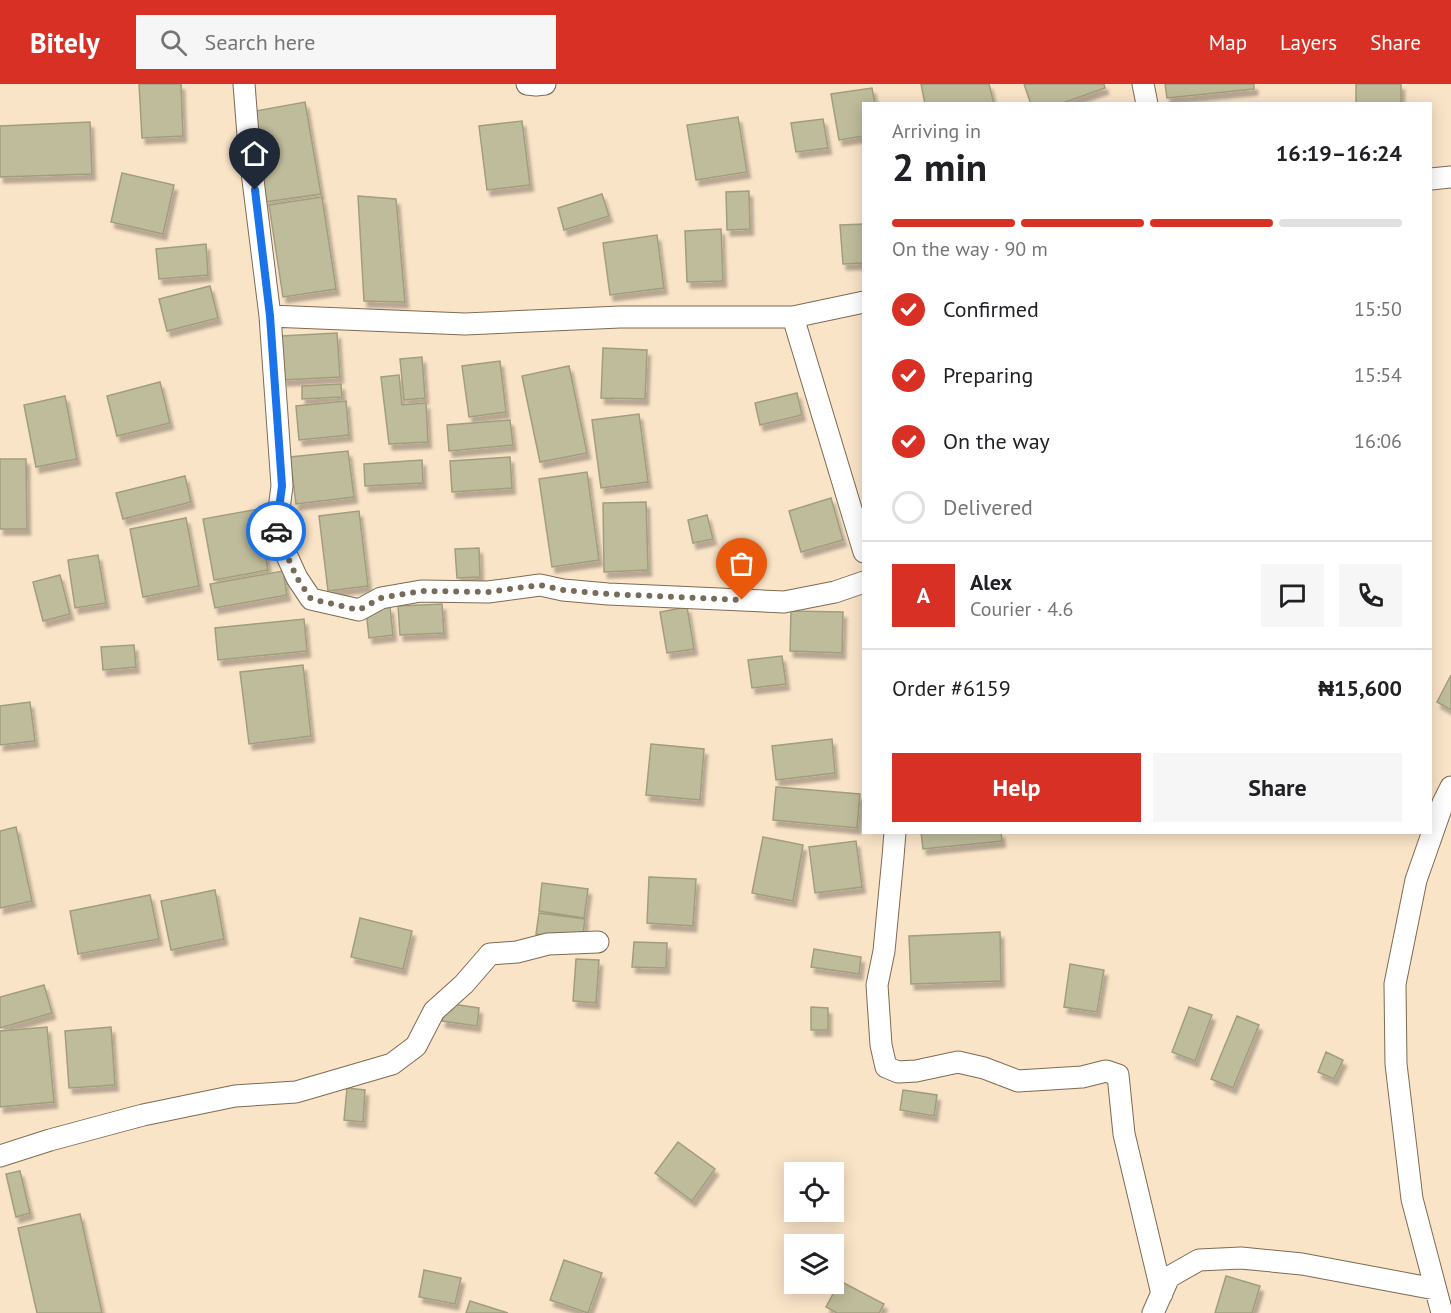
<!DOCTYPE html>
<meta charset="utf-8">
<style>
:root{--surface:#fff;--page:#f6f6f6;--text:#202124;--muted:#757577;--line:#e0e0e0;--accent:#d93025}
body{margin:0;font-family:"PT Sans",sans-serif;background:var(--page);color:var(--text);height:100vh;display:flex;flex-direction:column;font-size:22px;white-space:nowrap}
*{box-sizing:border-box;margin:0}
p{font-size:20px;color:var(--muted)}
.icon{flex:none;width:33px;height:33px;fill:none;stroke:currentColor;stroke-width:2;stroke-linecap:round;stroke-linejoin:round}
.map{position:relative;flex:1;overflow:hidden}
.details{position:absolute;left:862px;top:18px;width:570px;height:732px;display:flex;flex-direction:column;background:var(--surface);border-radius:0px;box-shadow:0 3px 15px #0003}
.details>*{flex:none}
.tools{position:absolute;left:784px;top:1078px;display:grid;gap:12px}
.tools a{display:grid;place-items:center;width:60px;height:60px;border-radius:0px;background:var(--surface);box-shadow:0 3px 15px #0003;font-size:30px}
.pin{position:absolute;display:grid;place-items:center;width:51px;height:51px;color:#fff;margin:-62px -26px;border-radius:50% 50% 50% 0;rotate:-45deg;box-shadow:0 0 6px #0007}
.pin .icon{rotate:45deg}
.courier{position:absolute;display:grid;place-items:center;width:60px;height:60px;margin:-30px;border:4px solid #1a73e8;border-radius:50%;background:#fff;color:#222;box-shadow:0 2px 8px #0007}
.head em{font-style:normal;font-weight:600}
.head div{display:flex;flex-direction:column-reverse}
.head{display:flex;align-items:center;justify-content:space-between;height:102px;padding:0 30px}
h1{font-size:39px;font-weight:600;line-height:45px}
.bar{display:grid;grid-template-columns:repeat(4,1fr);gap:9px 6px;align-content:center;height:72px;padding:0 30px}
.bar i{height:8px;border-radius:4px;background:var(--line)}
.bar .active{background:var(--accent)}
.bar p{grid-column:span 4}
.line{display:flex;align-items:center;gap:15px;padding:0 30px;border-top:2px solid var(--line)}
.line div{flex:1}
.round{display:grid;place-items:center;flex:none;width:63px;height:63px;border-radius:0px;background:var(--page)}
ol{padding:0 30px;list-style:none}
li{display:flex;align-items:center;gap:18px;height:66px}
li p{margin-inline-start:auto}
li .icon{padding:6px;border-radius:50%;background:var(--accent);color:#fff;stroke-width:4}
li:last-child{color:var(--muted)}
li i{width:33px;height:33px;border:3px solid var(--line);border-radius:50%}
.button{display:flex;gap:12px;margin-top:auto;padding:12px 30px}
.button a{flex:1;height:69px;border-radius:0px;background:var(--accent);color:#fff;font-size:24px;font-weight:600;line-height:69px;text-align:center}
.button a+a{background:var(--page);color:var(--text)}
header{display:flex;align-items:center;gap:36px;box-sizing:border-box;height:84px;padding:0 30px;background:var(--accent);color:#fff}
header strong{font-size:28px}
nav{display:flex;gap:33px;margin-inline-start:auto;font-size:21px}
.search{width:420px;height:54px;background:var(--page);display:flex;align-items:center;gap:15px;box-sizing:border-box;padding:0 21px;border-radius:0px;color:var(--muted);font-size:22px}
.map>svg:first-child{display:block}
.building{fill:#bfbc9b;stroke:#a19e7f;stroke-width:1.5;filter:url(#shadow)}
.lines{fill:none;stroke-linecap:round;stroke-linejoin:round}
.minor-casing{stroke:#7e6b52;stroke-width:23}
.minor{stroke:#fff;stroke-width:21}
.done{stroke:#786b5a;stroke-width:6;stroke-dasharray:0 10.8}
.route{stroke:#1a73e8;stroke-width:8}
</style>
<header>
<strong>Bitely</strong>
<div class="search"><svg class="icon" aria-label="search" viewBox="0 0 24 24"><circle cx="10" cy="10" r="6"/><path d="M15 15l6 6"/></svg>Search here</div>
<nav><a>Map</a><a>Layers</a><a>Share</a></nav>
</header>
<div class="map">
<svg width="1451" height="1229" viewBox="0 0 1451 1229">
<defs>
<filter id="shadow"><feDropShadow dx="3.5" dy="6" stdDeviation="1.5" flood-color="#0004"/></filter>
</defs>
<rect width="100%" height="100%" fill="#fae4c8"/>
<path class="building" d="M139 0H181L183 52 142 54Z
M921 0H989L994 20H925Z
M1024 0H1104L1105 4 1060 20H1031Z
M1165 0H1254V5L1167 14Z
M1356 0H1401V20H1356Z
M872 4 875 20H864V52L839 56 831 10Z
M305 18 321 110 265 118 250 28Z
M738 33 747 88 696 96 687 41Z
M823 35 828 64 796 68 791 39Z
M522 37 530 101 487 106 479 42Z
M90 38 92 90 0 93V42Z
M122 89 174 101 163 150 111 138Z
M749 107 750 145 727 146 726 108Z
M602 110 609 132 564 146 558 124Z
M358 112 396 115 405 218 364 217Z
M322 113 336 205 283 213 269 121Z
M864 140V179L843 180 840 141Z
M721 145 723 197 687 198 685 147Z
M657 151 664 204 610 211 603 159Z
M206 160 208 191 159 195 156 165Z
M210 202 218 234 167 247 159 215Z
M337 249 340 293 283 296 281 252Z
M603 264 647 266 645 315 601 314Z
M422 273 425 314 404 316 400 275Z
M500 277 506 328 469 333 462 282Z
M569 282 587 369 540 378 522 292Z
M399 291 402 321 426 319 428 358 389 360 381 293Z
M160 298 170 339 117 352 107 312Z
M341 300 342 313 302 315V302Z
M797 309 802 331 760 341 755 319Z
M65 312 77 375 36 383 24 321Z
M346 317 349 351 299 356 296 322Z
M639 330 648 398 601 404 592 336Z
M510 336 513 361 449 367 447 341Z
M348 367 354 413 296 420 290 373Z
M510 373 512 404 452 408 450 377Z
M0 375H26L27 445H0Z
M422 376 423 399 365 402 364 380Z
M587 388 599 476 552 483 539 395Z
M185 392 191 418 123 435 116 409Z
M831 414 843 456 801 468 789 427Z
M646 418 648 486 604 488 603 419Z
M258 425 268 486 214 496 203 435Z
M359 427 368 502 328 507 319 432Z
M707 431 713 455 693 459 688 436Z
M186 434 199 502 143 513 130 445Z
M479 464 480 493 457 494 455 465Z
M98 471 106 519 75 524 68 476Z
M283 487 287 511 215 524 210 500Z
M60 491 70 530 43 537 33 498Z
M442 520 444 549 400 551 398 522Z
M390 523 393 551 369 554 366 526Z
M687 523 694 565 667 569 660 528Z
M791 527 843 528 842 569 790 567Z
M304 535 307 567 218 576 215 544Z
M134 561 136 583 103 586 101 563Z
M782 572 786 600 752 604 748 576Z
M303 581 311 652 249 660 240 588Z
M1451 591V626L1437 618Z
M30 618 35 657 0 661V622Z
M832 655 835 689 776 696 772 662Z
M651 660 704 665 700 716 646 711Z
M776 703 860 710 857 744 773 736Z
M16 743 32 817 0 824V747Z
M921 748H1001L1002 757 923 765Z
M763 753 803 761 793 817 752 809Z
M856 757 862 803 815 809 809 763Z
M649 793 696 795 693 842 647 839Z
M542 799 588 805 584 834 539 827Z
M215 806 224 855 171 866 161 817Z
M150 811 159 855 78 870 70 827Z
M539 829 585 835 582 856 536 850Z
M360 834 412 847 403 885 351 873Z
M1000 848 1001 897 911 900 909 852Z
M634 858 667 859 666 884 632 883Z
M814 865 861 873 859 890 811 883Z
M576 875 599 876 596 919 573 917Z
M1070 880 1104 886 1097 928 1064 923Z
M44 901 52 929 0 944V913Z
M445 919 479 924 477 942 442 937Z
M811 923 828 924V946H811Z
M1189 923 1212 931 1195 977 1172 968Z
M1237 932 1259 941 1233 1004 1211 995Z
M47 943 54 1018 0 1023V947Z
M111 943 115 1001 69 1004 65 947Z
M1326 968 1343 976 1334 995 1318 988Z
M347 1004 365 1006 363 1038 344 1036Z
M903 1006 937 1011 934 1032 900 1026Z
M678 1058 715 1085 692 1117 655 1089Z
M20 1087 30 1129 16 1133 6 1090Z
M80 1130 102 1229H37L18 1144Z
M564 1176 602 1189 588 1229 550 1216Z
M424 1186 461 1194 455 1220 419 1213Z
M1226 1192 1260 1202 1252 1229H1215Z
M840 1197 884 1220 879 1229H837L826 1223Z
M470 1217 508 1229H466Z"/>
<g class="lines">
<defs>
<path id="minor" d="M244 0 249 64 270 232 282 402 276 448 297 494 311 515 359 526 381 514 421 507 488 508 540 501 563 506 608 510 784 518 835 508 864 498
M527 0 536 1 545 0
M1143 0 1147 20
M1431 95 1451 93
M270 232 465 240 620 233H793L864 218
M793 233 864 468
M895 748 893 773 884 867 877 901 881 961 886 983 898 988 916 987 958 978 984 984 1018 997 1082 993 1106 987 1118 991 1124 1050 1162 1210
M0 1072 50 1056 143 1031 235 1012 296 1008 392 980 416 962 434 927 464 900 490 870 517 868 548 860 598 858
M1153 1229 1169 1193 1199 1176 1241 1174 1302 1180 1435 1205
M1442 1229 1412 1115 1396 980 1395 900 1416 796 1443 719 1451 703"/>
</defs>
<use href="#minor" class="minor-casing"/>
<use href="#minor" class="minor"/>
</g>
<g class="lines">
<path class="done" d="M276 447 297 494 311 515 359 526 381 514 421 507 488 508 540 501 563 506 608 510 742 516"/>
<path class="route" d="M255 106 270 232 282 402 276 447"/>
</g>
</svg>
<div class="tools">
<a><svg class="icon" aria-label="locate" viewBox="0 0 24 24"><circle cx="12" cy="12" r="6"/><path d="M12 2v4M12 18v4M2 12h4M18 12h4"/></svg></a>
<a><svg class="icon" aria-label="layers" viewBox="0 0 24 24"><path d="M12 4l9 5-9 5-9-5zM3 14l9 5 9-5"/></svg></a>
</div>
<div class="pin" style="left:742px;top:516px;background:#ea580c"><svg class="icon" aria-label="bag" viewBox="0 0 24 24"><path d="M5 8h14l-1 12H6zM9 8a3 3 0 0 1 6 0"/></svg></div>
<div class="pin" style="left:255px;top:106px;background:#1f2937"><svg class="icon" aria-label="home" viewBox="0 0 24 24"><path d="M3 11l9-7 9 7M6 9v11h12V9"/></svg></div>
<div class="courier" style="left:276px;top:447px"><svg class="icon" aria-label="car" viewBox="0 0 24 24"><path d="M5 17H2v-5l4-1 3-4h7l3 4 3 1v5h-3M9 17h6M6 11h13"/><circle cx="7" cy="17" r="2"/><circle cx="17" cy="17" r="2"/></svg></div>
<section class="details">
<div class="head"><div><h1>2 min</h1><p>Arriving in</p></div><em>16:19–16:24</em></div>
<div class="bar"><i class="active"></i><i class="active"></i><i class="active"></i><i></i><p>On the way · 90 m</p></div>
<ol>
<li><svg class="icon" aria-label="check" viewBox="0 0 24 24"><path d="M5 12l5 5 9-10"/></svg>Confirmed<p>15:50</p></li>
<li><svg class="icon" aria-label="check" viewBox="0 0 24 24"><path d="M5 12l5 5 9-10"/></svg>Preparing<p>15:54</p></li>
<li><svg class="icon" aria-label="check" viewBox="0 0 24 24"><path d="M5 12l5 5 9-10"/></svg>On the way<p>16:06</p></li>
<li><i></i>Delivered</li>
</ol>
<div class="line" style="height:108px"><b class="round" style="background:var(--accent);color:#fff">A</b><div><b>Alex</b><p>Courier · 4.6</p></div><a class="round"><svg class="icon" aria-label="chat" viewBox="0 0 24 24"><path d="M4 5h16v11H9l-5 4z"/></svg></a><a class="round"><svg class="icon" aria-label="phone" viewBox="0 0 24 24"><path d="M5 4h4l2 5-3 2q2 4 5 5l2-3 5 2v4C11 20 4 13 5 4z"/></svg></a></div>
<div class="line" style="height:78px"><div>Order #6159</div><b>₦15,600</b></div>
<div class="button"><a>Help</a><a>Share</a></div>
</section>
</div>
